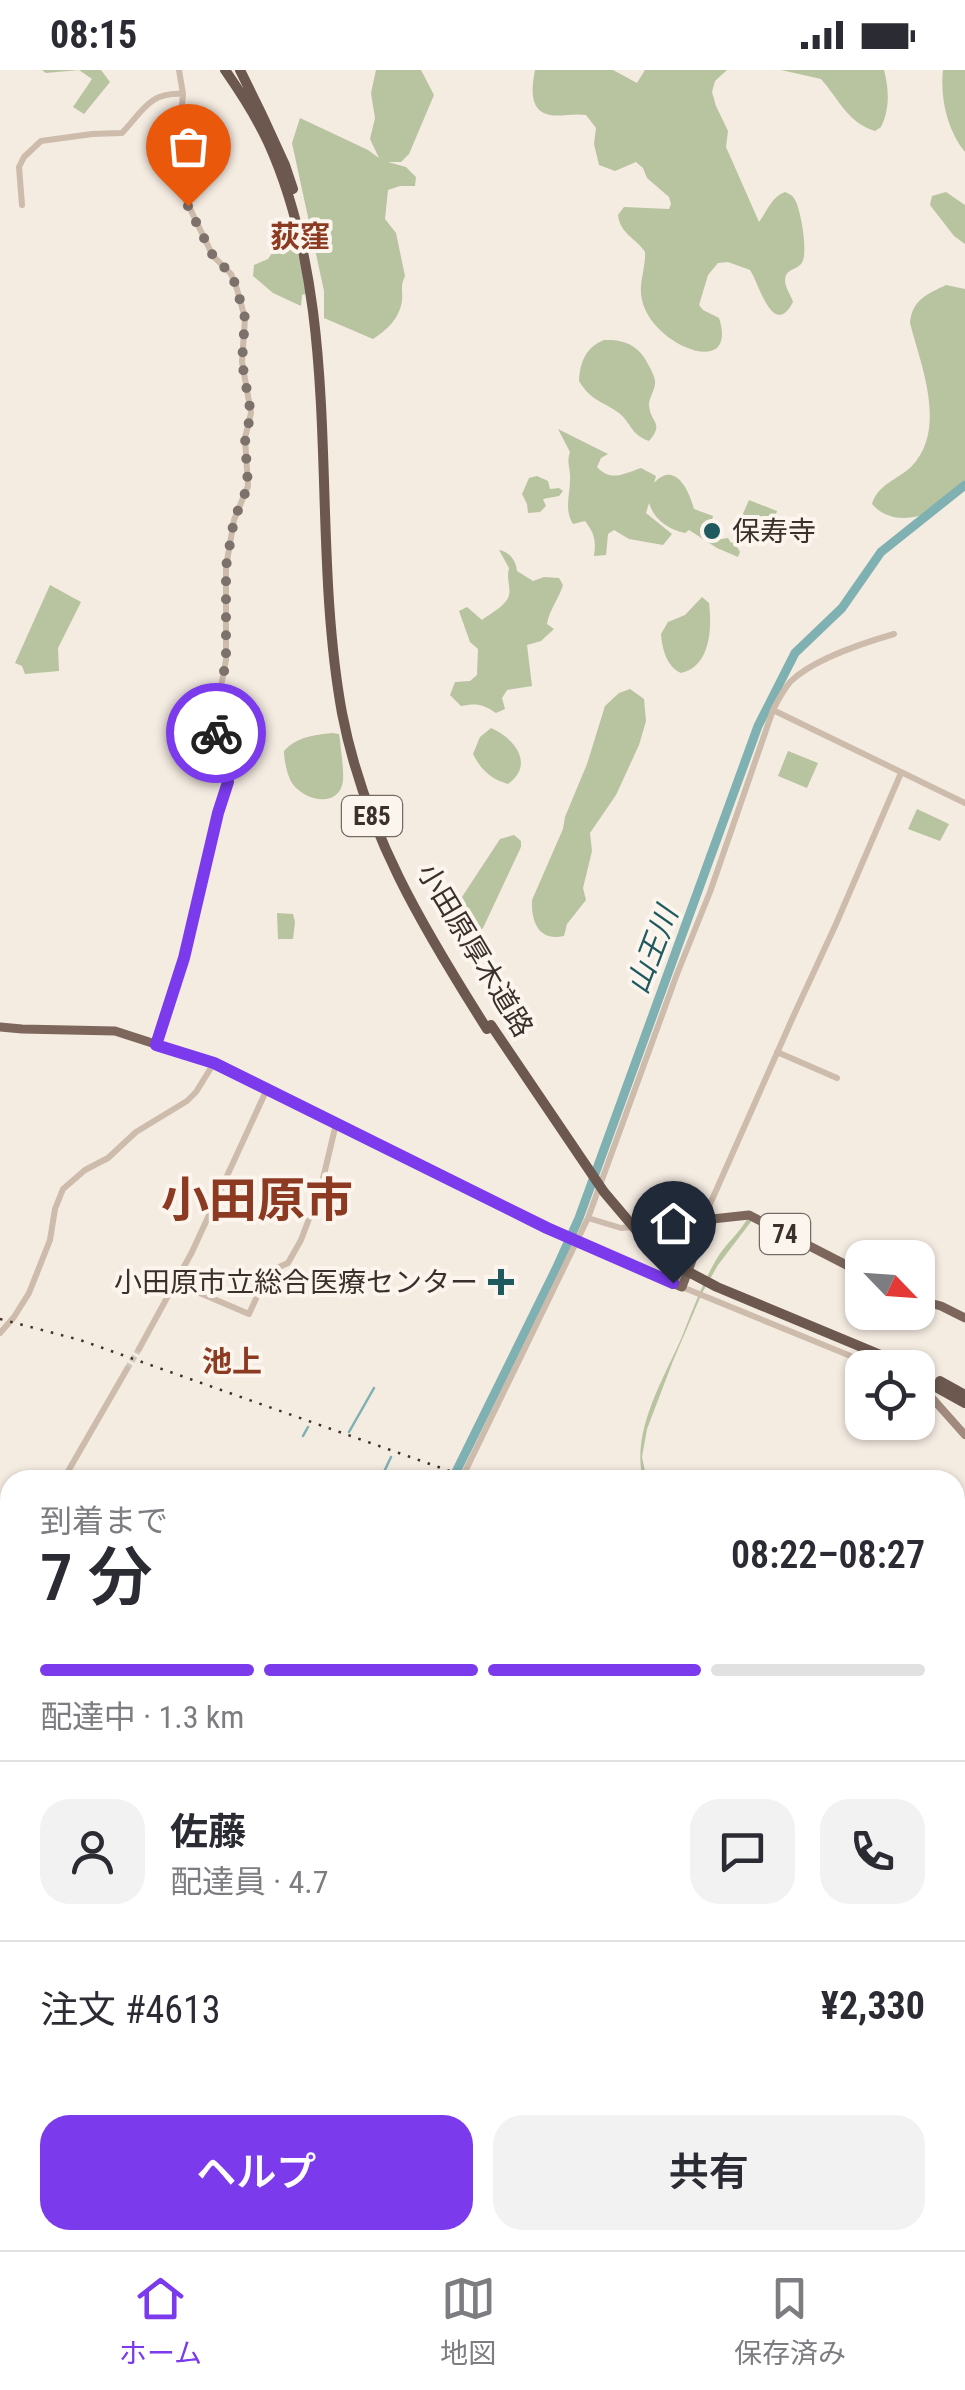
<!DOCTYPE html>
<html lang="ja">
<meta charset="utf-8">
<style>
:root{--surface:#fff;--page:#f2f2f3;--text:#2b2b33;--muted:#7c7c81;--line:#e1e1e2;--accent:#7c3aed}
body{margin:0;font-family:"Roboto Condensed","Noto Sans JP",sans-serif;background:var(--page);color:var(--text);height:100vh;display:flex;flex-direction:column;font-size:38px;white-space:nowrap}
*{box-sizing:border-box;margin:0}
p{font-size:32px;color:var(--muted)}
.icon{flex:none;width:55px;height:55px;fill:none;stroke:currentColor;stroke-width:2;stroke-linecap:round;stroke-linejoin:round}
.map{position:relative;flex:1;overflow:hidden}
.details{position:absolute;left:0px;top:1400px;width:965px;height:780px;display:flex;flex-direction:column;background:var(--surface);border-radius:30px 30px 0 0;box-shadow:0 2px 8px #0004}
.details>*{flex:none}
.needle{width:65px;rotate:115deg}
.buttons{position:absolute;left:845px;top:1170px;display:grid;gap:20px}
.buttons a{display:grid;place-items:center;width:90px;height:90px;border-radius:20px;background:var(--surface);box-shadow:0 2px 8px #0004;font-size:50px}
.pin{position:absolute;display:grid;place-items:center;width:85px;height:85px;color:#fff;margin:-102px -42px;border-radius:50% 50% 50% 0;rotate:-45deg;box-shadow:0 0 10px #0007}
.pin .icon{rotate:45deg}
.courier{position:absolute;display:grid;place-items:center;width:100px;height:100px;margin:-50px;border:8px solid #7c3aed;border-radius:50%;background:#fff;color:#222;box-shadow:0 2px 12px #0007}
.head em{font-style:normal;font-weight:600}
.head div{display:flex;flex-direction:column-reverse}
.head{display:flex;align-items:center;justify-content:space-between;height:170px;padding:0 40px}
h1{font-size:65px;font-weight:600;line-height:75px}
.bar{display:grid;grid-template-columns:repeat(4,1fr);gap:15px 10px;align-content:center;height:120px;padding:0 40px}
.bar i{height:12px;border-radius:8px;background:var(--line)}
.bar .active{background:var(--accent)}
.bar p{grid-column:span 4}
.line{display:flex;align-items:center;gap:25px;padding:0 40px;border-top:2px solid var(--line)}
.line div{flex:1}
.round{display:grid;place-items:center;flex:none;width:105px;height:105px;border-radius:30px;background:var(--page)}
.button{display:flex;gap:20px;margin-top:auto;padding:20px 40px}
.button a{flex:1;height:115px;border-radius:30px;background:var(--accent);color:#fff;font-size:40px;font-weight:600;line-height:115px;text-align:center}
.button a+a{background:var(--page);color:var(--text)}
.status{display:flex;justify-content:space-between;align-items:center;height:70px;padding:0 50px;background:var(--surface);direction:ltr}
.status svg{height:28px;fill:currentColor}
.tabs{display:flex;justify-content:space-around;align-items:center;height:140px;border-top:2px solid var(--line);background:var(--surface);font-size:28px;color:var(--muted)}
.tabs a{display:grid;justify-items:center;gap:5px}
.tabs .active{color:var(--accent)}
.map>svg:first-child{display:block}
.green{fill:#b8c4a0}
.water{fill:#7fb0b2}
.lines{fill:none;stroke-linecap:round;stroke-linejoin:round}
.stream{stroke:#7fb0b2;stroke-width:2.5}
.river{stroke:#7fb0b2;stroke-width:9}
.tertiary-tunnel{stroke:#cfc6bd;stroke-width:6;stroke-dasharray:6 3;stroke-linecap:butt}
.tertiary{stroke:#cdbbac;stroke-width:6}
.secondary{stroke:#a18a7d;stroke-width:8}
.primary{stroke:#7d675c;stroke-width:9}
.trunk{stroke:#6c584f;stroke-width:10}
.rail{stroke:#3b302b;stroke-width:2.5;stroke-dasharray:2.5 8;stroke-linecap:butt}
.trunk-bridge{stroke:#6c584f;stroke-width:10}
.done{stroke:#7c716b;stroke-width:10;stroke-dasharray:0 18}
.route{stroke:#7c3aed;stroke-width:12}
.poi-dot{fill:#1f5a5e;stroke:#fbf5ee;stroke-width:4}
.labels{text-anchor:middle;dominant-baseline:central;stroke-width:8;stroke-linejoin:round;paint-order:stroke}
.shield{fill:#fbf5ee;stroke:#756b66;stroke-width:2.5}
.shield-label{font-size:25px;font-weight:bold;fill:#3b302b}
.poi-label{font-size:28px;fill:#3b302b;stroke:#fbf5ee;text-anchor:start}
.street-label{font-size:28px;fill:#3b302b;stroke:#fbf5ee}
.neighbourhood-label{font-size:30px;font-weight:bold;fill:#8c3b22;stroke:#fbf5ee}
.water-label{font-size:30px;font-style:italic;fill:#1f5a5e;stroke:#fbf5ee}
.town-label{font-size:48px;font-weight:bold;fill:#8c3b22;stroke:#fbf5ee}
</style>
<div class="status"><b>08:15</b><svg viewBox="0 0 49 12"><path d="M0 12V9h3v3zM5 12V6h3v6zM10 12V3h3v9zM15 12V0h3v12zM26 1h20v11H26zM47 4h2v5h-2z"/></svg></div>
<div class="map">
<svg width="965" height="2180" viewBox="0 0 965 2180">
<rect width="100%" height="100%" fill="#f4ebe1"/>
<path class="green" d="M42 0H101L110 12 84 44 73 37 92 9 79 0 46 3Z
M376 0H421L434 25 409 84 401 92H388L406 97 416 107 415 116H400L388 120 385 149 396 163 405 206C400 217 403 219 402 230 400 248 387 260 373 269L324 248V221L292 73 300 48 368 80 379 88 370 69 375 48 371 23Z
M535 0H613L637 13 645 0H727L715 11 712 22 716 36 728 61 726 77 759 152C767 142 771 127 785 122 791 125 793 125 796 132 801 142 809 186 801 194 794 201 786 199 785 210 785 218 791 225 793 232 773 270 759 213 750 200L728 192 718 193 708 205 699 235 703 240 719 248C739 310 652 276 642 230 638 214 646 198 645 182 636 168 620 164 618 145L624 137 669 139 671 134 669 127 647 108 643 98 636 92 615 101 599 95 594 74 596 58 586 45C574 43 561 47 550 45 528 41 532 16 535 0Z
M781 0H884C889 19 890 39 881 57L875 61C848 53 838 28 821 9Z
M943 0H965V82C947 60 940 28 943 0Z
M946 122 965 135V174L954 166 930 135 932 126Z
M295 171 306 220V224L302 225 301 236 273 223 253 206 254 195 268 189 279 173Z
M946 215 965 219V410C949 441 898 464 872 434 878 414 897 410 911 397 948 359 921 296 910 253 912 230 927 224 946 215Z
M604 270C625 269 640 276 649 296 651 299 655 308 655 311 656 319 649 327 649 335 650 353 665 352 649 371 630 364 632 354 619 343 601 330 592 332 579 311 580 292 586 277 604 270Z
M558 359 608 384 601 388 597 397C611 412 623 404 641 398L656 406 654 413C675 390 689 420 694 439L713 446 709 464 722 469 728 468 731 473 734 472 740 482 738 487 717 478 689 460 685 463C667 459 654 449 649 433L646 443 672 464 663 475 629 469 614 460 608 464 606 485 594 486C596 471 595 464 585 451L573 454C564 440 570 425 570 410 571 398 566 394 570 382Z
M537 406 548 411 550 419 559 418 563 421 559 426 543 429 546 436 540 442 528 443 527 434 522 424 529 408Z
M749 430 777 441 773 453 742 446Z
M499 480C510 482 516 491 517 501L533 511 544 507 559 508 563 515C559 529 549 540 547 554L554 559 541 571 527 575 532 616 507 620 502 628 505 639 496 643C483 634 476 633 461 636L450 625 455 612 470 611 477 605 478 579 470 572 459 541 467 537 482 550C490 544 507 535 509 525 511 517 506 509 509 498Z
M50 515 81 532 58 578 59 601 25 604 22 596 15 593Z
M702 527 709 533C712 557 711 596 681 603 667 597 662 579 661 564L668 552 685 545Z
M630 619 644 629 646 651 639 675 616 725 590 763 592 781 583 818 586 830 567 854 564 866C539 872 531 852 532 830L563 759 565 747 587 694 605 636 619 623Z
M491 658C515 668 535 695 508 714 491 709 481 700 473 684L480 667Z
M332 663 339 664 340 670C341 683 344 698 343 711 339 739 304 731 292 713 287 705 284 690 284 681 297 667 313 665 332 663Z
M788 681 818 693 807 718 778 706Z
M917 739 949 754 940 771 908 759Z
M514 765 521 771V777L483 858 474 869 460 875 455 871 453 848 458 833 500 769Z
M277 843 293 844 295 852 293 869H278Z
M749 1146 753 1149 718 1195 702 1223 673 1291 647 1359 642 1387 647 1410H643C631 1362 662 1312 681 1269 692 1242 701 1216 716 1190 725 1174 740 1163 749 1146Z"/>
<path class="water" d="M250 2170H604L582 2180H241Z
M705 2170H762L763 2175 759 2180 701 2177Z"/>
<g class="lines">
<path class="stream" d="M349 1362 374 1318
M303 1366 308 1357
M383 1404 391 1387
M586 1410 587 1408
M955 1603 965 1597
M0 1712 10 1715
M955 1977H965
M832 2170 845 2175 865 2170
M908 2170 918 2171 930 2180"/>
<path class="river" d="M452 1410 556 1199 579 1148 758 656 795 583 842 538 881 482 965 415
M0 1605 10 1606"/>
<path class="tertiary-tunnel" d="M127 1299 139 1279"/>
<path class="tertiary" d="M22 135 19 97 24 87 41 71 92 64 122 63C143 41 149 22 183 24
M773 640 965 733
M156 975 184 888 218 743 228 712 217 668 215 648 226 590V497L234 450 248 416 245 368 251 343 242 292 245 248 236 216 231 204 213 186 182 122 179 69 183 24 179 0
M777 982 837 1008
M588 1148 621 1158 703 1150 793 947 836 854 901 703
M181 1215 249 1244 268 1202 288 1193 301 1170 321 1117 336 1054
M682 1217 880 1298
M0 1263 14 1247 29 1223 50 1170 55 1139 63 1119 85 1100 108 1088 136 1062 187 1031 196 1022 214 993
M139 1279 192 1182 267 1019
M63 1410 127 1299
M461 1410 588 1148 677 904 710 822 773 640C778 630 783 621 790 612 813 589 863 573 894 564
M0 1501 10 1487
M0 1567 10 1578
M955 1794 965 1787"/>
<path class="secondary" d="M918 1317 932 1328 965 1365
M955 1677 965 1673
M0 2077 10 2075"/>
<path class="primary" d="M0 957 22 959 115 961 214 993 564 1166 682 1217 698 1174V1163L703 1150 749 1145 862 1203
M673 1213 691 1172 698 1163
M918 1230 941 1236 965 1248"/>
<path class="trunk" d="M225 0C241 23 256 46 268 72 347 246 308 457 342 643 365 762 423 858 487 959
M240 0 262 45
M263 47 285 95 293 119
M918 1307 965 1333
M940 1311 965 1325
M0 1553H10
M696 2170 700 2180"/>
<path class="rail" d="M0 1249 80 1270 475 1410
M0 1430 10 1432
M955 1612 965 1618
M955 1641 965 1634
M0 1805 10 1827
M0 1837 10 1862
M142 2170 147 2180
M171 2170 175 2180"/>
<path class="trunk-bridge" d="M491 955 604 1122 637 1161 653 1176 685 1200 717 1217 912 1298"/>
</g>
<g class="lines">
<path class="done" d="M188 136 213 186 231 204 236 216 245 248 242 292 251 344 245 368 248 416 234 450 226 497V590L216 648V663"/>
<path class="route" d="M216 663 228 712 218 743 184 888 156 975 214 993 547 1158 673 1213"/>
</g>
<g class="poi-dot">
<circle cx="712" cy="461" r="10"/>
<path d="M496 1197h10v10h10v10h-10v10h-10v-10h-10v-10h10z"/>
</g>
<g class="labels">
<g class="shield">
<rect x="342" y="726" width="60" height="40" rx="8"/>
<rect x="760" y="1144" width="50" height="40" rx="8"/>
</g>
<g class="shield-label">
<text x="372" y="746">E85</text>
<text x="785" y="1164">74</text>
</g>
<g class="poi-label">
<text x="732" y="461">保寿寺</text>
<text x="478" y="1212" text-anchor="end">小田原市立総合医療センター</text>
</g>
<g class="street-label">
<text transform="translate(475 880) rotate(59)">小田原厚木道路</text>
</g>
<g class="neighbourhood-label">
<text x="300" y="166">荻窪</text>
<text x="232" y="1291">池上</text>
</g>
<g class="water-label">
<text transform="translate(652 880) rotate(-69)">山王川</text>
</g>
<g class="town-label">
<text x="257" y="1130">小田原市</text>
</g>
</g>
</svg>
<div class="buttons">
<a><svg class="needle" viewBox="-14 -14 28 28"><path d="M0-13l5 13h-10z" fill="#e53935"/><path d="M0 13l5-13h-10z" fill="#7c7c81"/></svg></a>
<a><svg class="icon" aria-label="locate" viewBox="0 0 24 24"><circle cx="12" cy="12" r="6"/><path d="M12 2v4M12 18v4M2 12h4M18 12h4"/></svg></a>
</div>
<div class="pin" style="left:188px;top:136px;background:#ea580c"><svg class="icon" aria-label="bag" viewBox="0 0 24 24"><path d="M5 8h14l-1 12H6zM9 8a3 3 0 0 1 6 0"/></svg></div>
<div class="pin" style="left:673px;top:1213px;background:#1f2937"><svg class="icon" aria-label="home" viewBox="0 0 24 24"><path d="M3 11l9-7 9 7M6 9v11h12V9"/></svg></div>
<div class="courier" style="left:216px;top:663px"><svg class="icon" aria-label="bike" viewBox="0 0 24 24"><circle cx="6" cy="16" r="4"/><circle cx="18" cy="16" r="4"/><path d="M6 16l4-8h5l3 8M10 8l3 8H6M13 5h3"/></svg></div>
<section class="details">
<div class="head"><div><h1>7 分</h1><p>到着まで</p></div><em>08:22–08:27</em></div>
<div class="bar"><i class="active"></i><i class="active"></i><i class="active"></i><i></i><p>配達中 · 1.3 km</p></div>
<div class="line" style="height:180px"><a class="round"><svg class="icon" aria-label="person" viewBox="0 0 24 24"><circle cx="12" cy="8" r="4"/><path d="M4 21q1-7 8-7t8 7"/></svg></a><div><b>佐藤</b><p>配達員 · 4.7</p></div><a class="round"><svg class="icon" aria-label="chat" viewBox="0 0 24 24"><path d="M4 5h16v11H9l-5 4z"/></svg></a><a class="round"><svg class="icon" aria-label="phone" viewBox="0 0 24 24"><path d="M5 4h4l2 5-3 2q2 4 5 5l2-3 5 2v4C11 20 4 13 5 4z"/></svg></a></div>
<div class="line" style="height:130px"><div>注文 #4613</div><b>¥2,330</b></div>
<div class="button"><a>ヘルプ</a><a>共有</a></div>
</section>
</div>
<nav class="tabs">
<a class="active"><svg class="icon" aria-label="home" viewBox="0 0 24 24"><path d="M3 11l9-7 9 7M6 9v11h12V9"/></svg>ホーム</a>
<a><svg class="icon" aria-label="map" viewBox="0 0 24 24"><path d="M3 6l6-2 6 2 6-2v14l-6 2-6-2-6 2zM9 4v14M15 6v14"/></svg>地図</a>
<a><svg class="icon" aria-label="saved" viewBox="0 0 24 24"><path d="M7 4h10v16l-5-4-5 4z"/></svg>保存済み</a>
</nav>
